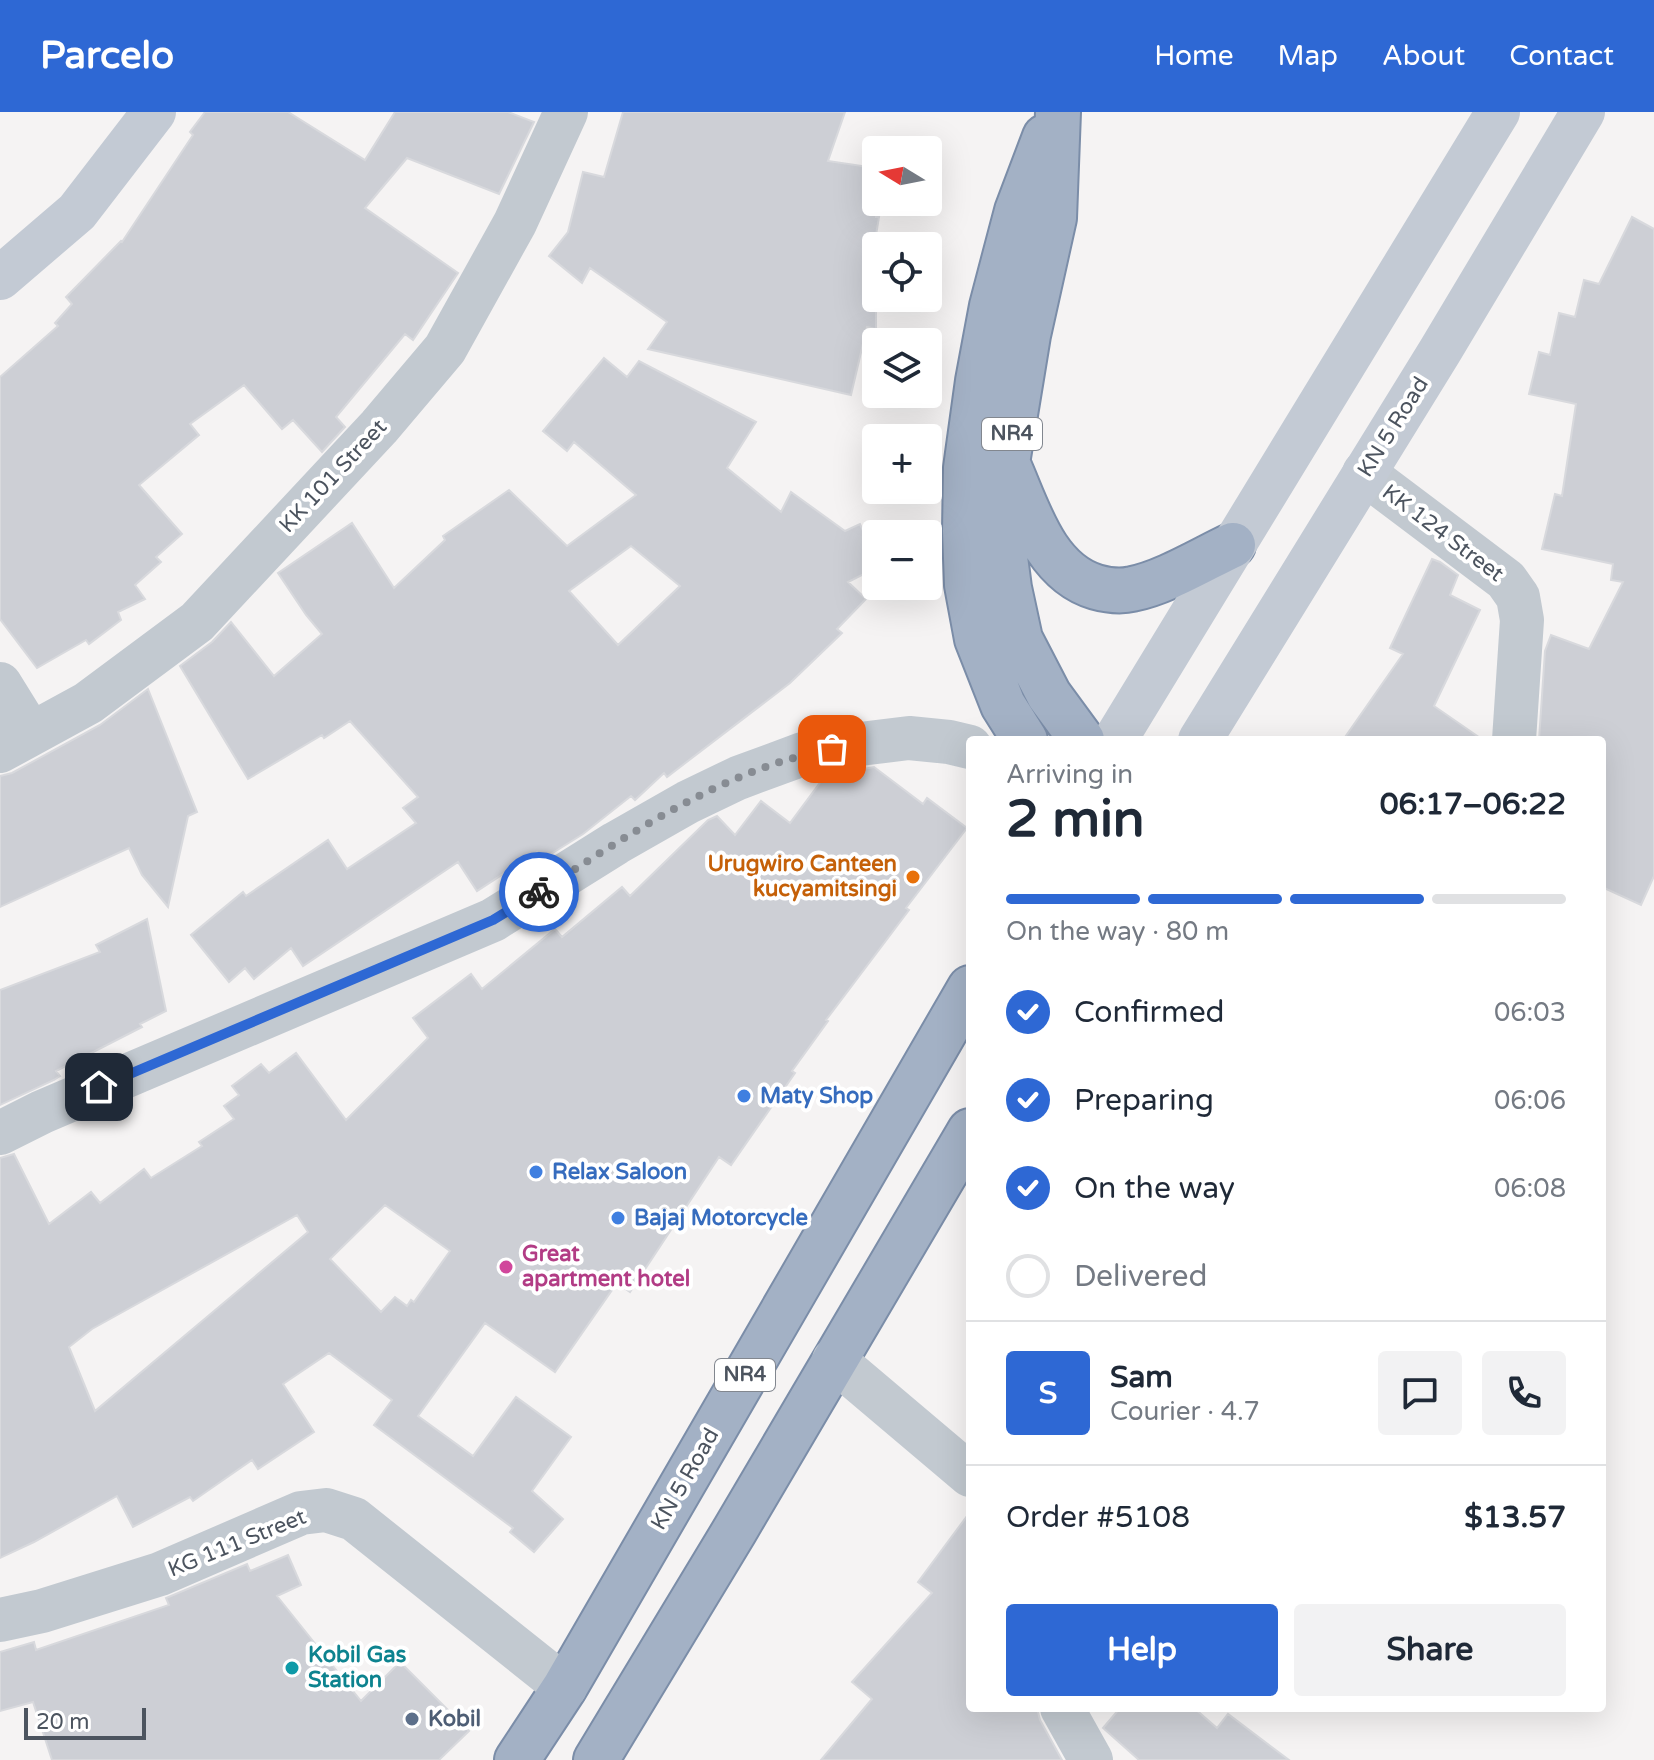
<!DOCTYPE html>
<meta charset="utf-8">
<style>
:root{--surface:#fff;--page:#f2f2f3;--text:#1f2937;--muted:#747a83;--line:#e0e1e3;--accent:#2e68d4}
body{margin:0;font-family:"Varela Round",sans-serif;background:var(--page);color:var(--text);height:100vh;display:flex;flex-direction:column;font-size:30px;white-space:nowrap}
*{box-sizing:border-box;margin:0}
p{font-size:26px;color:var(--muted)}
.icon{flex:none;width:44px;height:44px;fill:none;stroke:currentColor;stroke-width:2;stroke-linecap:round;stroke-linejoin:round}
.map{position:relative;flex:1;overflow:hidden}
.side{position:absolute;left:966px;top:624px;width:640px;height:976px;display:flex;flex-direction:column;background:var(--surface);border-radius:8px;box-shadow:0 8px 32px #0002}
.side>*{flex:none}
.needle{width:52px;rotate:280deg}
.tools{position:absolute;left:862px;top:24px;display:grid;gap:16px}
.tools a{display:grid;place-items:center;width:80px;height:80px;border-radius:8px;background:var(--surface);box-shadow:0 8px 32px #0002;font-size:40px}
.scale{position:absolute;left:24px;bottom:20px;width:122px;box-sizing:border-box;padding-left:8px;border:4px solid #4c545f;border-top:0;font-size:22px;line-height:28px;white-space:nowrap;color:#4c545f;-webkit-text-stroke:6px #fff;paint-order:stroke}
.pin{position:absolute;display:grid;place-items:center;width:68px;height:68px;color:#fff;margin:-34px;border-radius:16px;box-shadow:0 4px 12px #0006}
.courier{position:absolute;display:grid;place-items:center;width:80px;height:80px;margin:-40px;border:6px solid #2e68d4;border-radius:50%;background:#fff;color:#222;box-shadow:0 2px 10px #0007}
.headline em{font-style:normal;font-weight:800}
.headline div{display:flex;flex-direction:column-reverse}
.headline{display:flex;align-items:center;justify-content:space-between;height:136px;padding:0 40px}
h1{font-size:52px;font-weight:800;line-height:60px}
.bar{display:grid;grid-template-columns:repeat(4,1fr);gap:12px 8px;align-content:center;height:96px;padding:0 40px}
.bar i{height:10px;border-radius:6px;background:var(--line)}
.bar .current{background:var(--accent)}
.bar p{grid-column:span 4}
.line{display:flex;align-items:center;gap:20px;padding:0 40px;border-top:2px solid var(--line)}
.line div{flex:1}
.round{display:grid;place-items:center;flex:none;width:84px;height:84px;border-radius:8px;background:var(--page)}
ol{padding:0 40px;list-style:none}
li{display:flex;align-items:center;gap:24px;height:88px}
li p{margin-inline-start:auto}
li .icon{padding:8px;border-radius:50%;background:var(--accent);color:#fff;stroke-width:4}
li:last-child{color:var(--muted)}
li i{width:44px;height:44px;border:4px solid var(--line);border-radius:50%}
.cta{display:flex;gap:16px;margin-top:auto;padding:16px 40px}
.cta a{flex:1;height:92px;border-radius:8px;background:var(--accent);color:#fff;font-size:32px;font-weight:800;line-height:92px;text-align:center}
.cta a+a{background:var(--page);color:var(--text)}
header{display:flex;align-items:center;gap:48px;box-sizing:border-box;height:112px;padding:0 40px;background:var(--accent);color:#fff}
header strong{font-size:38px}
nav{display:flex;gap:44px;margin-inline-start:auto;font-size:28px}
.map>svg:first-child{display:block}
.building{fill:#cdcfd5;stroke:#d8d9dd;stroke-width:2;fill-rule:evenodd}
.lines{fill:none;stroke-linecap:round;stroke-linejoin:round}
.trunk-casing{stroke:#7b8da8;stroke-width:48}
.minor{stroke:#c2c9d0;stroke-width:44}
.secondary{stroke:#c3cad4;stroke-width:44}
.trunk{stroke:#a3b1c5;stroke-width:44}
.done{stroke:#878c93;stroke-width:8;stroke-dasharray:0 14.4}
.route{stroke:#2e68d4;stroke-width:10}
.food-dot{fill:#e8710a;stroke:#fff;stroke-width:3}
.shop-dot{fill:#3f7fe0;stroke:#fff;stroke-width:3}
.hotel-dot{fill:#d1479c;stroke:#fff;stroke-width:3}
.culture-dot{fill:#0f9aa8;stroke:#fff;stroke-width:3}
.service-dot{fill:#5c6f8a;stroke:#fff;stroke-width:3}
.labels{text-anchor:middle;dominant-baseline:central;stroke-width:8;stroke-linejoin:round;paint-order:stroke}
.shield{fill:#fff;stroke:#82878f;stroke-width:2}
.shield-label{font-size:20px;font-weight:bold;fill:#4c545f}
.street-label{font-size:22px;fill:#4c545f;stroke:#fff}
.food-label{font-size:22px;font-weight:bold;fill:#c56008;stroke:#fff;text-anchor:end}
.shop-label{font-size:22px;font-weight:bold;fill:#366cbe;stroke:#fff;text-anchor:start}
.hotel-label{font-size:22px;font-weight:bold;fill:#b23c85;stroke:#fff;text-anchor:start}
.culture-label{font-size:22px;font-weight:bold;fill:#0d838f;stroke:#fff;text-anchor:start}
.service-label{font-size:22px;font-weight:bold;fill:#4e5e75;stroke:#fff;text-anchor:start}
</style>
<header>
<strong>Parcelo</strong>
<nav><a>Home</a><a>Map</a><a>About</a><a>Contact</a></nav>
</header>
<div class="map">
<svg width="1654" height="1648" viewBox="0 0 1654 1648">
<rect width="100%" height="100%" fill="#f5f3f3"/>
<path class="building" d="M205 0H288L365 48 395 0H508L534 10 499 82 407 46 365 96 458 161 413 228 405 222 336 305 345 315 322 340 293 308 282 317 244 273 190 312 199 323 139 373 182 422 156 445 161 450 135 473 145 487 118 500 121 508 89 532 86 528 37 556 0 507V265L58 214 55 211 72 192 66 185 121 129 122 130 193 23 190 20Z
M623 0H845L828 49 876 56V105H879L870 160 876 162V217L867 215 851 283 648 237 667 210 590 156 582 171 549 144 568 120 583 60 604 65Z
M1632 105 1654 117V764L1641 793 1602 775V628H1539L1545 539 1551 523 1589 537 1623 470 1611 468 1613 452 1542 437 1555 382 1562 384 1576 292 1529 282 1539 240 1550 243 1559 201 1575 205 1584 168 1599 172Z
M604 246 627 265 639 249 756 310 727 356 781 400 791 380 845 419 860 412 876 447V456L848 470 866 487 837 517 842 521 790 571 667 665 664 661 635 688 631 684 583 722 543 747 537 740 477 779 458 750 303 854 291 836 254 867 245 856 229 870 191 823 243 780 246 784 328 728 347 757 416 711 403 696 418 685 350 609 324 626 322 623 248 667 180 554 212 530 231 510 274 564 322 522 306 503 278 461 352 411 394 476 445 428 443 424 509 378 567 434 636 383 574 330 567 339 543 319ZM631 434 680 474 618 533 569 479Z
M1432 447 1440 450 1458 463 1450 483 1480 498 1434 594 1483 628H1343L1403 542 1390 536Z
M148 577 197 700 188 704 168 795 142 763 129 736 0 795V664L12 661 100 613Z
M874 655 923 692 927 686 967 716 906 796 909 798 826 908 828 909 792 959 795 961 731 1053 719 1045 630 1180 617 1171 555 1260 485 1211 418 1304 473 1344 516 1285 571 1325 532 1379 563 1407 534 1440 510 1420 513 1416 374 1313 392 1288 329 1241 283 1272 314 1320 258 1357 252 1348 193 1389 190 1385 133 1415 117 1384 34 1430 0 1446V1046L14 1042 49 1112 91 1080 100 1091 144 1057 151 1066 202 1034 199 1030 234 1007 224 994 239 983 232 974 261 952 269 961 296 941 346 1008 428 926 413 906 471 862 482 877 555 817 562 825 622 775 630 784 708 708 717 704 735 723 761 689 790 711 825 664ZM385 1093 450 1139 414 1190 411 1188 407 1194 395 1185 381 1200 330 1147ZM297 1103 308 1120 95 1299 69 1235 92 1217Z
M147 807 166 899 140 912 142 915 56 959 60 964 54 968 0 993V878L100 840 96 833Z
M970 1400V1596H1037L1040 1608 1062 1648H821L872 1587 852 1570 932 1481 918 1470Z
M288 1443 301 1473 277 1484 361 1589 400 1550 469 1619 439 1648H52L33 1590 0 1599V1540L34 1530 36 1538 169 1493 166 1486 247 1452 250 1459Z
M1120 1596H1194L1217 1616 1228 1602 1289 1648H1139L1103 1616Z"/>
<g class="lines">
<defs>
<path id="trunk" d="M1058 0 1054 106 1028 223 1007 351 1002 422 1009 476 1020 527 1049 583 1082 628
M1009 355C1028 398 1045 460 1096 475 1107 478 1120 480 1132 477 1164 471 1203 447 1233 433
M1025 628 1003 593 977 527 967 473 965 419 966 356 978 269 992 194 1017 99 1045 25
M517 1648 565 1575 970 876
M596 1648 735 1418 970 1019"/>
</defs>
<use href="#trunk" class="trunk-casing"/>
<path class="minor" d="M1364 361 1506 468 1518 485 1522 508 1514 628
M0 572 31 622
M0 639 88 591 197 510 379 315 445 237 515 111 566 0
M0 1021 42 1000 493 808 616 731 688 690 738 666 803 642 860 632 909 626 949 630 970 635
M834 1248 970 1363
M0 1508 42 1499 160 1462 301 1401 326 1398 354 1407 565 1575
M1062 1596 1091 1648"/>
<path class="secondary" d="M0 166 77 100 154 0
M1115 628 1498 0
M1200 628 1440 239 1583 0"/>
<use href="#trunk" class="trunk"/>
</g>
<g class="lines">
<path class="done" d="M539 780C629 723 725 656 832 637"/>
<path class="route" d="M99 975 493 808 539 780"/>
</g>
<circle class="food-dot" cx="913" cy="765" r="8"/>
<g class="shop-dot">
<circle cx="744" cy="984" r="8"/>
<circle cx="536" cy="1060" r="8"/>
<circle cx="618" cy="1106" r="8"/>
</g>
<circle class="hotel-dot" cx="506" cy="1155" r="8"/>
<circle class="culture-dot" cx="292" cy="1556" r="8"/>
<circle class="service-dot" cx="412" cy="1607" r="8"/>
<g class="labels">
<g class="shield">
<rect x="982" y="306" width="60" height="32" rx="6"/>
<rect x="715" y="1247" width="60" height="32" rx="6"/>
</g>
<g class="shield-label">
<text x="1012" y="322">NR4</text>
<text x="745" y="1263">NR4</text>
</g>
<g class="street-label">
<text transform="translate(1393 315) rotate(-58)">KN 5 Road</text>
<text transform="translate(333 364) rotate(-47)">KK 101 Street</text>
<text transform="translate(1443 421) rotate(37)">KK 124 Street</text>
<text transform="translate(685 1367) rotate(-60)">KN 5 Road</text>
<text transform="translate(237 1431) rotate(-22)">KG 111 Street</text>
</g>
<g class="food-label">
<text x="897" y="752">Urugwiro Canteen<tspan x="897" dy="25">kucyamitsingi</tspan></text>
</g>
<g class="shop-label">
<text x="760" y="984">Maty Shop</text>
<text x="552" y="1060">Relax Saloon</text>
<text x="634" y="1106">Bajaj Motorcycle</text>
</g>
<g class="hotel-label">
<text x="522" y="1142">Great<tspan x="522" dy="25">apartment hotel</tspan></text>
</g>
<g class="culture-label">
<text x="308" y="1543">Kobil Gas<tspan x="308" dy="25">Station</tspan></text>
</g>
<g class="service-label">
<text x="428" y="1607">Kobil</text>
</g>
</g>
</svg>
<div class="tools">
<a><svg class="needle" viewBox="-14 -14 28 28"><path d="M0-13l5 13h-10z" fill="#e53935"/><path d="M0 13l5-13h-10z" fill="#747a83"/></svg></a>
<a><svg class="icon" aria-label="locate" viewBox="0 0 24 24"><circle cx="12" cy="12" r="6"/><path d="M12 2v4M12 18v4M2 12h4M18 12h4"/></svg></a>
<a><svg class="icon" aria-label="layers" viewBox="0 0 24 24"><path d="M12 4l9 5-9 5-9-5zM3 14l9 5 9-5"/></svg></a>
<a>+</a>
<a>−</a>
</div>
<div class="scale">20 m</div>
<div class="pin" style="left:832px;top:637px;background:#ea580c"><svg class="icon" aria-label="bag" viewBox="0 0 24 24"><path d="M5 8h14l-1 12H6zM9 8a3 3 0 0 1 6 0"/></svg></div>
<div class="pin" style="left:99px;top:975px;background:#1f2937"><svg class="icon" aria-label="home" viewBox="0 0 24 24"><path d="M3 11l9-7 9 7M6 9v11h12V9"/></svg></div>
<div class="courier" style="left:539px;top:780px"><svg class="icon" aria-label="bike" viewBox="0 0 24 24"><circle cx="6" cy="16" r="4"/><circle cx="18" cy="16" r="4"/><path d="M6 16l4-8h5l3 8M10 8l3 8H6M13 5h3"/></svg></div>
<section class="side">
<div class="headline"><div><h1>2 min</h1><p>Arriving in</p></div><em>06:17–06:22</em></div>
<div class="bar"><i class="current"></i><i class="current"></i><i class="current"></i><i></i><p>On the way · 80 m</p></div>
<ol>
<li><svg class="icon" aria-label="check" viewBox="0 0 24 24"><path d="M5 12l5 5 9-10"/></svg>Confirmed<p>06:03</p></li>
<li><svg class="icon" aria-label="check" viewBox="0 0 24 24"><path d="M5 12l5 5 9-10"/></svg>Preparing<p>06:06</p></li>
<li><svg class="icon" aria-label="check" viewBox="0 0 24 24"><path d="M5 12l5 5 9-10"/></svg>On the way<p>06:08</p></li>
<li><i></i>Delivered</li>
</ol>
<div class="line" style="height:144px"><b class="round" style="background:var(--accent);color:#fff">S</b><div><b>Sam</b><p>Courier · 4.7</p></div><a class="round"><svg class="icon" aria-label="chat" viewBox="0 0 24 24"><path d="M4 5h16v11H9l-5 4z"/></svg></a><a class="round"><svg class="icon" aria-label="phone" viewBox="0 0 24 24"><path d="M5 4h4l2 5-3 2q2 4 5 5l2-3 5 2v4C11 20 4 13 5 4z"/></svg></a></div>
<div class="line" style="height:104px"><div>Order #5108</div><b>$13.57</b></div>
<div class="cta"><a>Help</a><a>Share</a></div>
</section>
</div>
